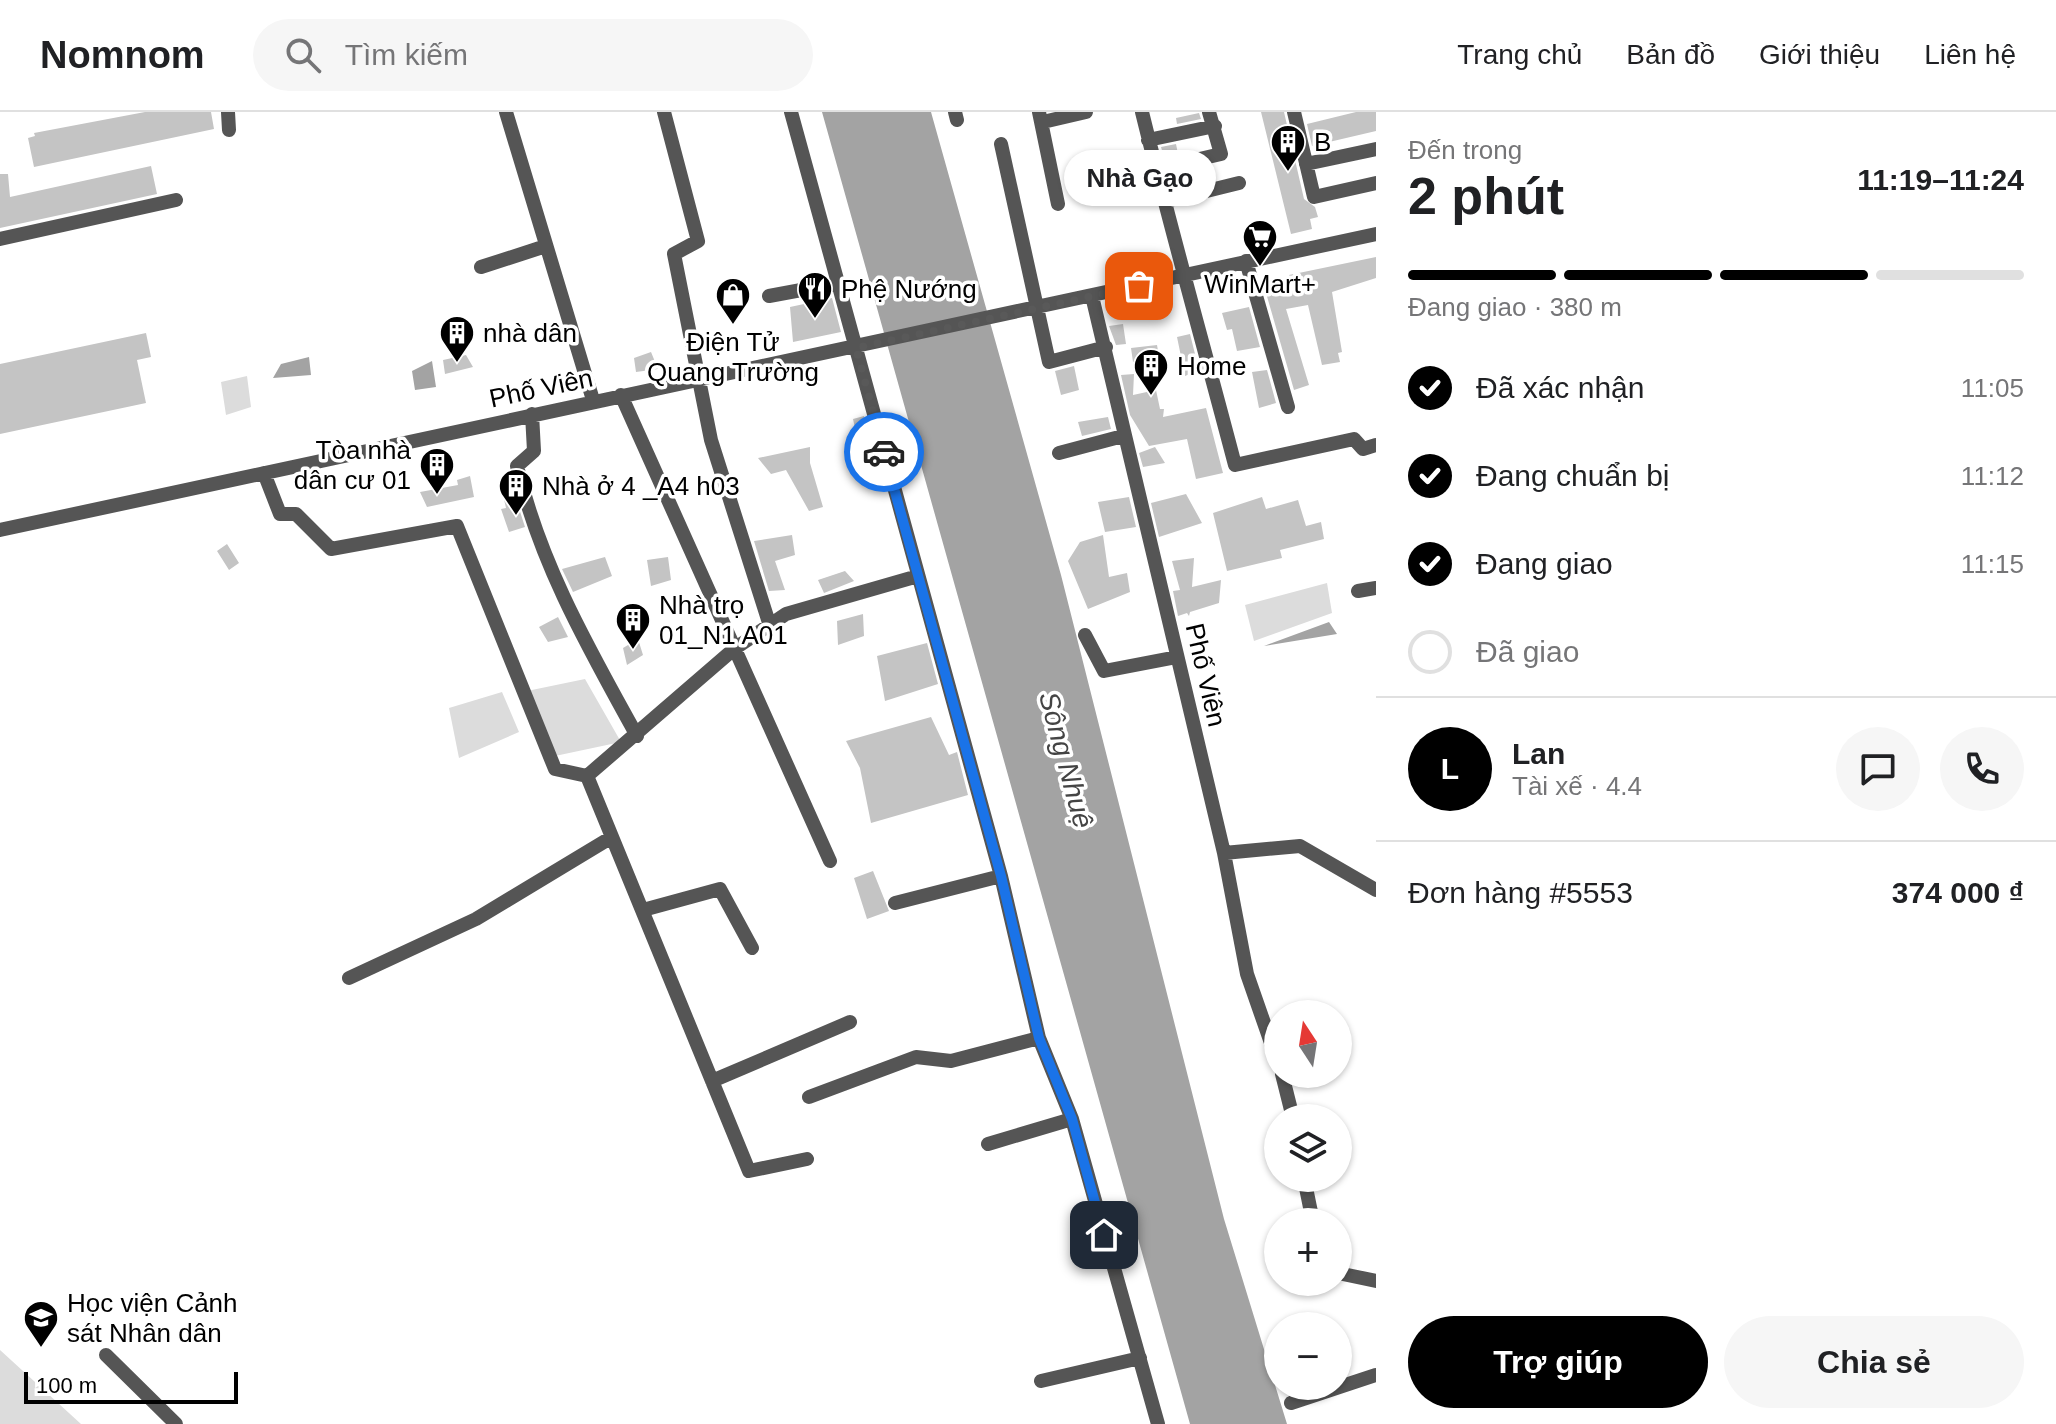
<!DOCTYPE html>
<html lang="vi">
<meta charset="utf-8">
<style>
:root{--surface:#fff;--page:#f6f6f6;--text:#202124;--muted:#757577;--line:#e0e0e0;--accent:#000}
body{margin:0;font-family:Arial,sans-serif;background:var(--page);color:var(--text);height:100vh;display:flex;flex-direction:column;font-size:30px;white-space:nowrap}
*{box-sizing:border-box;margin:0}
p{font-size:26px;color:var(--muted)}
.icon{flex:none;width:44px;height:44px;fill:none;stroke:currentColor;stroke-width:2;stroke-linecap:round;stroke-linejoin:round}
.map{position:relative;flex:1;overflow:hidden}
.details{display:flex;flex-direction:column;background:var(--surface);width:680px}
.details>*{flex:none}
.needle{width:52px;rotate:348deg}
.controls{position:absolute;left:1264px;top:888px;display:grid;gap:16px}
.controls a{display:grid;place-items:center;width:88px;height:88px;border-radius:50%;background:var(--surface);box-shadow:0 2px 6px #0004;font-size:40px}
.scale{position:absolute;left:24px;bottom:20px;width:214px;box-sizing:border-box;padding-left:8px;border:4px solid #000;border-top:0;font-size:22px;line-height:28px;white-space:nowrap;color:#000;-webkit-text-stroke:6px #fff;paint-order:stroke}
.pin{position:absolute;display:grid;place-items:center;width:68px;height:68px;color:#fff;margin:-34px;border-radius:16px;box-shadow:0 4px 12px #0006}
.courier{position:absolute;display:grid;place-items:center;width:80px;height:80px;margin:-40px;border:6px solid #1a73e8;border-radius:50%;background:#fff;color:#222;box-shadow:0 2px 10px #0007}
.bubble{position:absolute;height:56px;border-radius:28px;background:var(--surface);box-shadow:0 2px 6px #0004;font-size:26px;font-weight:700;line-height:56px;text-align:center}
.head em{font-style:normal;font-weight:700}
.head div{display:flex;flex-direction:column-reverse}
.head{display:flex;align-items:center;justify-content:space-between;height:136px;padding:0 32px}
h1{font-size:52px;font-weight:700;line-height:60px}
.bar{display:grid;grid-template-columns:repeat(4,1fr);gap:12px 8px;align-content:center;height:96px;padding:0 32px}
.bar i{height:10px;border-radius:6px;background:var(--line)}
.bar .on{background:var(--accent)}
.bar p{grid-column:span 4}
.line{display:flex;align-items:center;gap:20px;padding:0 32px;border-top:2px solid var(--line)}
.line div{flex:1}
.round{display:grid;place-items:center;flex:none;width:84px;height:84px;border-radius:42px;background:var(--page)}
ol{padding:0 32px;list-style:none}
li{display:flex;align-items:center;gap:24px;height:88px}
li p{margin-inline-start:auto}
li .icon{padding:8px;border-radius:50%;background:var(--accent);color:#fff;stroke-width:4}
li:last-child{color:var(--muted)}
li i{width:44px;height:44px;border:4px solid var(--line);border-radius:50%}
.action{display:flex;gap:16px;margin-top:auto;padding:16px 32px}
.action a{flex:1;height:92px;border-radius:48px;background:var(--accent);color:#fff;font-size:32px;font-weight:700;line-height:92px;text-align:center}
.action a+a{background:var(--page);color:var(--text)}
header{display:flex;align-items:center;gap:48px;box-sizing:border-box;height:112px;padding:0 40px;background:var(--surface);border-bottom:2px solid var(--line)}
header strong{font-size:38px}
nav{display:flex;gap:44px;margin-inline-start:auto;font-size:28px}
.search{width:560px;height:72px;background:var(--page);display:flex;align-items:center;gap:20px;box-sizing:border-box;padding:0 28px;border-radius:44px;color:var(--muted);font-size:30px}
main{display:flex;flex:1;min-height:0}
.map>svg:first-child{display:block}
.green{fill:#dcdcdc}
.water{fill:#a3a3a3}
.building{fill:#c4c4c4}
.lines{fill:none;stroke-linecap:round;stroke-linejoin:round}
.minor{stroke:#555;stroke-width:14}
.done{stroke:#595959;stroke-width:8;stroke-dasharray:0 14.4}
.route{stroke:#1a73e8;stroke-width:10}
.labels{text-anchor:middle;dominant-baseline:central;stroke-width:7;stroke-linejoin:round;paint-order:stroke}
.poi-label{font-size:26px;fill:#000;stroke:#fff;text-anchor:start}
.street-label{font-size:26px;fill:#000;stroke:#fff}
.water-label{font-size:28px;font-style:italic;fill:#444;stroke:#fff}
</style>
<header>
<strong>Nomnom</strong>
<div class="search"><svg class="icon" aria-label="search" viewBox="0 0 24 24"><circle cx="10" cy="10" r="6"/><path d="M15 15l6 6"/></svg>Tìm kiếm</div>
<nav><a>Trang chủ</a><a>Bản đồ</a><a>Giới thiệu</a><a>Liên hệ</a></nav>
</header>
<main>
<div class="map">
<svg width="1376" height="1312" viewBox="0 0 1376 1312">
<rect width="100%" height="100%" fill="#fff"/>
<path class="green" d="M247 264 251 295 226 303 221 270Z
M1327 471 1332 501 1254 529 1245 493Z
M585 567 621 630 555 644 527 579Z
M502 580 519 620 459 646 449 596Z
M0 1238 81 1312H0Z"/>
<path class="water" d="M822 0H931L1061 463 1224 1107 1287 1312H1190Z
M309 245 311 263 273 266 281 252Z
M432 249 436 275 415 278 412 259Z
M1329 510 1337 522 1264 534Z"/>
<path class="building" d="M145 0H211L214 17 34 55 28 26 35 24 34 21Z
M1261 0H1284L1304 87 1315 95 1318 105 1310 107 1312 117 1291 122Z
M1356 0H1376V19L1312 34 1307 12Z
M1199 1 1201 7 1177 12 1176 6Z
M1176 32 1178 42 1164 45 1161 35Z
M151 54 157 82 0 116V62H8L10 85Z
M1376 145V166L1332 180 1342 240 1338 241 1340 250 1322 253 1308 193 1286 197 1309 273 1294 278 1264 174 1290 168 1289 163Z
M832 186 841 220 793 230 790 195Z
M1249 195 1260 235 1237 239 1232 217 1227 218 1222 201Z
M1123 212 1126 232 1116 233 1109 214Z
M146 221 151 245 137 248 146 291 0 322V252Z
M1190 222 1199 258 1185 264 1177 225Z
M1157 233 1159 245 1133 250 1131 236Z
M651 240 658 257 636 260 634 246Z
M466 243 473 255 445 262 443 248Z
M1074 254 1079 278 1061 283 1055 259Z
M1267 258 1276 291 1259 296 1252 260Z
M1134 262 1133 283 1156 278 1160 297H1164L1163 305 1206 296 1223 361 1196 367 1187 327 1149 334 1130 303 1121 263Z
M864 304 871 330 859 335 853 307Z
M1108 305 1111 317 1082 324 1078 310Z
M810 335V351L823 395 809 399 786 358 771 362 758 346Z
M1155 335 1165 351 1143 355 1139 341Z
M470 364 474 385 427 395 420 380 458 373 457 368Z
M514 381 525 415 509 420 501 397 506 396 503 383Z
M1186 382 1202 411 1159 425 1151 391Z
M1129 385 1136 415 1105 420 1098 390Z
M1262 385 1266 397 1298 388 1306 414 1321 410 1324 427 1280 438 1282 446 1227 459 1213 401Z
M792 423 795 443 775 449 785 478 769 479 754 429Z
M1103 423 1109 465 1127 461 1130 480 1088 497 1068 449 1080 430Z
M227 432 239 451 229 458 217 439Z
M605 445 612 464 573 480 562 457Z
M668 445 671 468 651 474 647 448Z
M1194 446 1192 475 1221 468 1219 491 1190 500 1189 504 1187 501 1178 504 1173 479 1180 478 1172 449Z
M845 459 854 469 824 481 818 468Z
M863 502 864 524 838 533 837 509Z
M558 505 568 525 548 530 539 515Z
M638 527 643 543 627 553 623 536Z
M927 531 938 572 885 589 877 544Z
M931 605 949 643 957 640 968 683 871 711 860 656 846 629Z
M873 759 889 799 867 807 854 766Z"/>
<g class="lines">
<path class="minor" d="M228 0 229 18
M506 0 593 288
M664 0 698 129 674 142 711 328 770 514
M791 0 1001 764 1039 926 1072 1007 1158 1312
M955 0 957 8
M1039 0 1058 92
M1142 0C1171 118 1204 235 1235 353L1354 327 1363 337 1376 333
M1294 0 1314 85 1376 71
M1043 10 1086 0
M1148 28 1215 14
M1001 32 1049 250 1106 235
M1306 52 1376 37
M1088 73 1221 42 1209 0
M1166 89 1239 71
M0 127 176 88
M1246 149 1288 295
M481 155 546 134
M769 184 839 171
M1092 184 1224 741 1247 862 1278 951
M621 283 830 749
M532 302 534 339 517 354C540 452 589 537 637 624
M1059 341 1123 324
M264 361 280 402H296L331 437 457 414 555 657 587 664
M0 418 1376 122
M1358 479 1376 476
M1085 523 1104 559 1177 545
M587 664 749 1059 807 1047
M587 664 734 537 786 502 918 464
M1224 741 1300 734 1376 778
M895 791 1001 764
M643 798 720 777 752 836
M349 866 476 807 612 725
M1282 962 1293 1006
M712 969 850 910
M809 985 916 945 951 949 1039 926
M988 1032 1072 1007
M1304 1066 1313 1110
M1274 1143 1278 1142
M1338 1161 1376 1169
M106 1243 176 1312
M1041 1269 1140 1246
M1291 1291 1376 1263"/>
</g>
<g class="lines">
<path class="done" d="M884 340 856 236 1139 174"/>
<path class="route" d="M884 340 1001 764 1039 926 1072 1007 1104 1123"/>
</g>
<defs>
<symbol id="building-pin" viewBox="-11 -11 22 30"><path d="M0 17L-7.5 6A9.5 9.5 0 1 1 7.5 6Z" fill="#000" stroke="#fff"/><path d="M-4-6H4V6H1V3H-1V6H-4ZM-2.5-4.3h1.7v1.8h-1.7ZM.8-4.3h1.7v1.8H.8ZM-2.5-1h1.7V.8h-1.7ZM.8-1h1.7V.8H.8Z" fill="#fff"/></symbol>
<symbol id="supermarket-pin" viewBox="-11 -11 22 30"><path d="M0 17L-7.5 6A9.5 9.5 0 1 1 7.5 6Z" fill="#000" stroke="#fff"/><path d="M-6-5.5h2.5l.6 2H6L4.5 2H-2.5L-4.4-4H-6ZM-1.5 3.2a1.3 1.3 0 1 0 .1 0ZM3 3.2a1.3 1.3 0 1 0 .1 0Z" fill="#fff"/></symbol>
<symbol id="restaurant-pin" viewBox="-11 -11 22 30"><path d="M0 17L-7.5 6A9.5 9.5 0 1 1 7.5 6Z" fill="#000" stroke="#fff"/><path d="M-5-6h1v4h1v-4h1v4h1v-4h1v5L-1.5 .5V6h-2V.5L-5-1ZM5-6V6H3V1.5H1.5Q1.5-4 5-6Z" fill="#fff"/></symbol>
<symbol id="shop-pin" viewBox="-11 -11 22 30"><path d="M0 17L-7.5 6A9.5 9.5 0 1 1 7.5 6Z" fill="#000" stroke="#fff"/><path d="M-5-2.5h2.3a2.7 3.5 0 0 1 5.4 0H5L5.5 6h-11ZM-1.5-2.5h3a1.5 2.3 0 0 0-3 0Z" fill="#fff"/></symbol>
<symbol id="university-pin" viewBox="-11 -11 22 30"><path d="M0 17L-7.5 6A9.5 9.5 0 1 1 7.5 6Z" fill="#000" stroke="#fff"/><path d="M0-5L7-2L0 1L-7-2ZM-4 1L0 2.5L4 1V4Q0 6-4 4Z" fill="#fff"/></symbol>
</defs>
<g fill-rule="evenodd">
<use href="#building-pin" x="1268" y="10" width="40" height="54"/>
<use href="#supermarket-pin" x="1240" y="105" width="40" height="54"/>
<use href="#restaurant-pin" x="795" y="157" width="40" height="54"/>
<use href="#shop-pin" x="713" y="163" width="40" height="54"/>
<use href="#building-pin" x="437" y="201" width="40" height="54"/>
<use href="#building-pin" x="1131" y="234" width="40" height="54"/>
<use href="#building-pin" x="417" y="333" width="40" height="54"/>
<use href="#building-pin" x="496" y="354" width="40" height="54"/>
<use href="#building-pin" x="613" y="488" width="40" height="54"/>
<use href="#university-pin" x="21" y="1186" width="40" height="54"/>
</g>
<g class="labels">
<g class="poi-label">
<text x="1314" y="30">B</text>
<text x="1260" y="172" text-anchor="middle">WinMart+</text>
<text x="841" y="177">Phệ Nướng</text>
<text x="483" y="221">nhà dân</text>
<text x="733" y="230" text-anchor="middle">Điện Tử<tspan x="733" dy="30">Quang Trường</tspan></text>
<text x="1177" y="254">Home</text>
<text x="411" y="338" text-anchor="end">Tòa nhà<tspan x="411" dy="30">dân cư 01</tspan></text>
<text x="542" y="374">Nhà ở 4 _A4 h03</text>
<text x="659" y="493">Nhà trọ<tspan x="659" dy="30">01_N1 A01</tspan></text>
<text x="67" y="1191">Học viện Cảnh<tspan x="67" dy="30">sát Nhân dân</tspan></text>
</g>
<g class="street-label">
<text transform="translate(541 276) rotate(-12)">Phố Viên</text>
<text transform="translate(1206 563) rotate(77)">Phố Viên</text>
</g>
<g class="water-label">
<text transform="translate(1066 648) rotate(75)">Sông Nhuệ</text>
</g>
</g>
</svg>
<div class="controls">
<a><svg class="needle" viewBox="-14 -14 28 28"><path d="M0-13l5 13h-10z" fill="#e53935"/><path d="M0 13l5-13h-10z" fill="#757577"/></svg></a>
<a><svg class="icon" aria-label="layers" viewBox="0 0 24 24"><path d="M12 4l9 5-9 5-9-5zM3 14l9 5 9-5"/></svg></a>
<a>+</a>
<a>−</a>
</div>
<div class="scale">100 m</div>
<div class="pin" style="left:1139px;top:174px;background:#ea580c"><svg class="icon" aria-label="bag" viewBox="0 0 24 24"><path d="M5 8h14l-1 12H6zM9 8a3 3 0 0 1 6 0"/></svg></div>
<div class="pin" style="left:1104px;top:1123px;background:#1f2937"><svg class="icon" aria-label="home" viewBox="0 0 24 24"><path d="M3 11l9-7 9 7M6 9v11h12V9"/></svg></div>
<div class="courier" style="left:884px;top:340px"><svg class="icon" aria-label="car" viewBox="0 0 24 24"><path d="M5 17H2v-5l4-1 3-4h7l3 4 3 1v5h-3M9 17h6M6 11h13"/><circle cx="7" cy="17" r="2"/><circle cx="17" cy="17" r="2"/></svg></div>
<div class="bubble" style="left:1064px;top:38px;width:152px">Nhà Gạo</div>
</div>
<section class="details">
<div class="head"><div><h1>2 phút</h1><p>Đến trong</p></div><em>11:19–11:24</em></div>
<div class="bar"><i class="on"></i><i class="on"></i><i class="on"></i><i></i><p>Đang giao · 380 m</p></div>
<ol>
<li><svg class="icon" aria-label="check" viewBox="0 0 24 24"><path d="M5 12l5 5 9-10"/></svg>Đã xác nhận<p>11:05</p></li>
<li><svg class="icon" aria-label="check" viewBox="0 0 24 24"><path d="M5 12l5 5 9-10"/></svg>Đang chuẩn bị<p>11:12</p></li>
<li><svg class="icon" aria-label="check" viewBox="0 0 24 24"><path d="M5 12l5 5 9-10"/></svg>Đang giao<p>11:15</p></li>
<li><i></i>Đã giao</li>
</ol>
<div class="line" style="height:144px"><b class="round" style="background:var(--accent);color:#fff">L</b><div><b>Lan</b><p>Tài xế · 4.4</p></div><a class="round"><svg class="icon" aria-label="chat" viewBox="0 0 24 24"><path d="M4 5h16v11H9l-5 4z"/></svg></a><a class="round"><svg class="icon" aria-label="phone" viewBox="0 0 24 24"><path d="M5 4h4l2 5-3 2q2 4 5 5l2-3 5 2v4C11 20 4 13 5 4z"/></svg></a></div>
<div class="line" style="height:104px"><div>Đơn hàng #5553</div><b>374 000 ₫</b></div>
<div class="action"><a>Trợ giúp</a><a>Chia sẻ</a></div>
</section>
</main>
